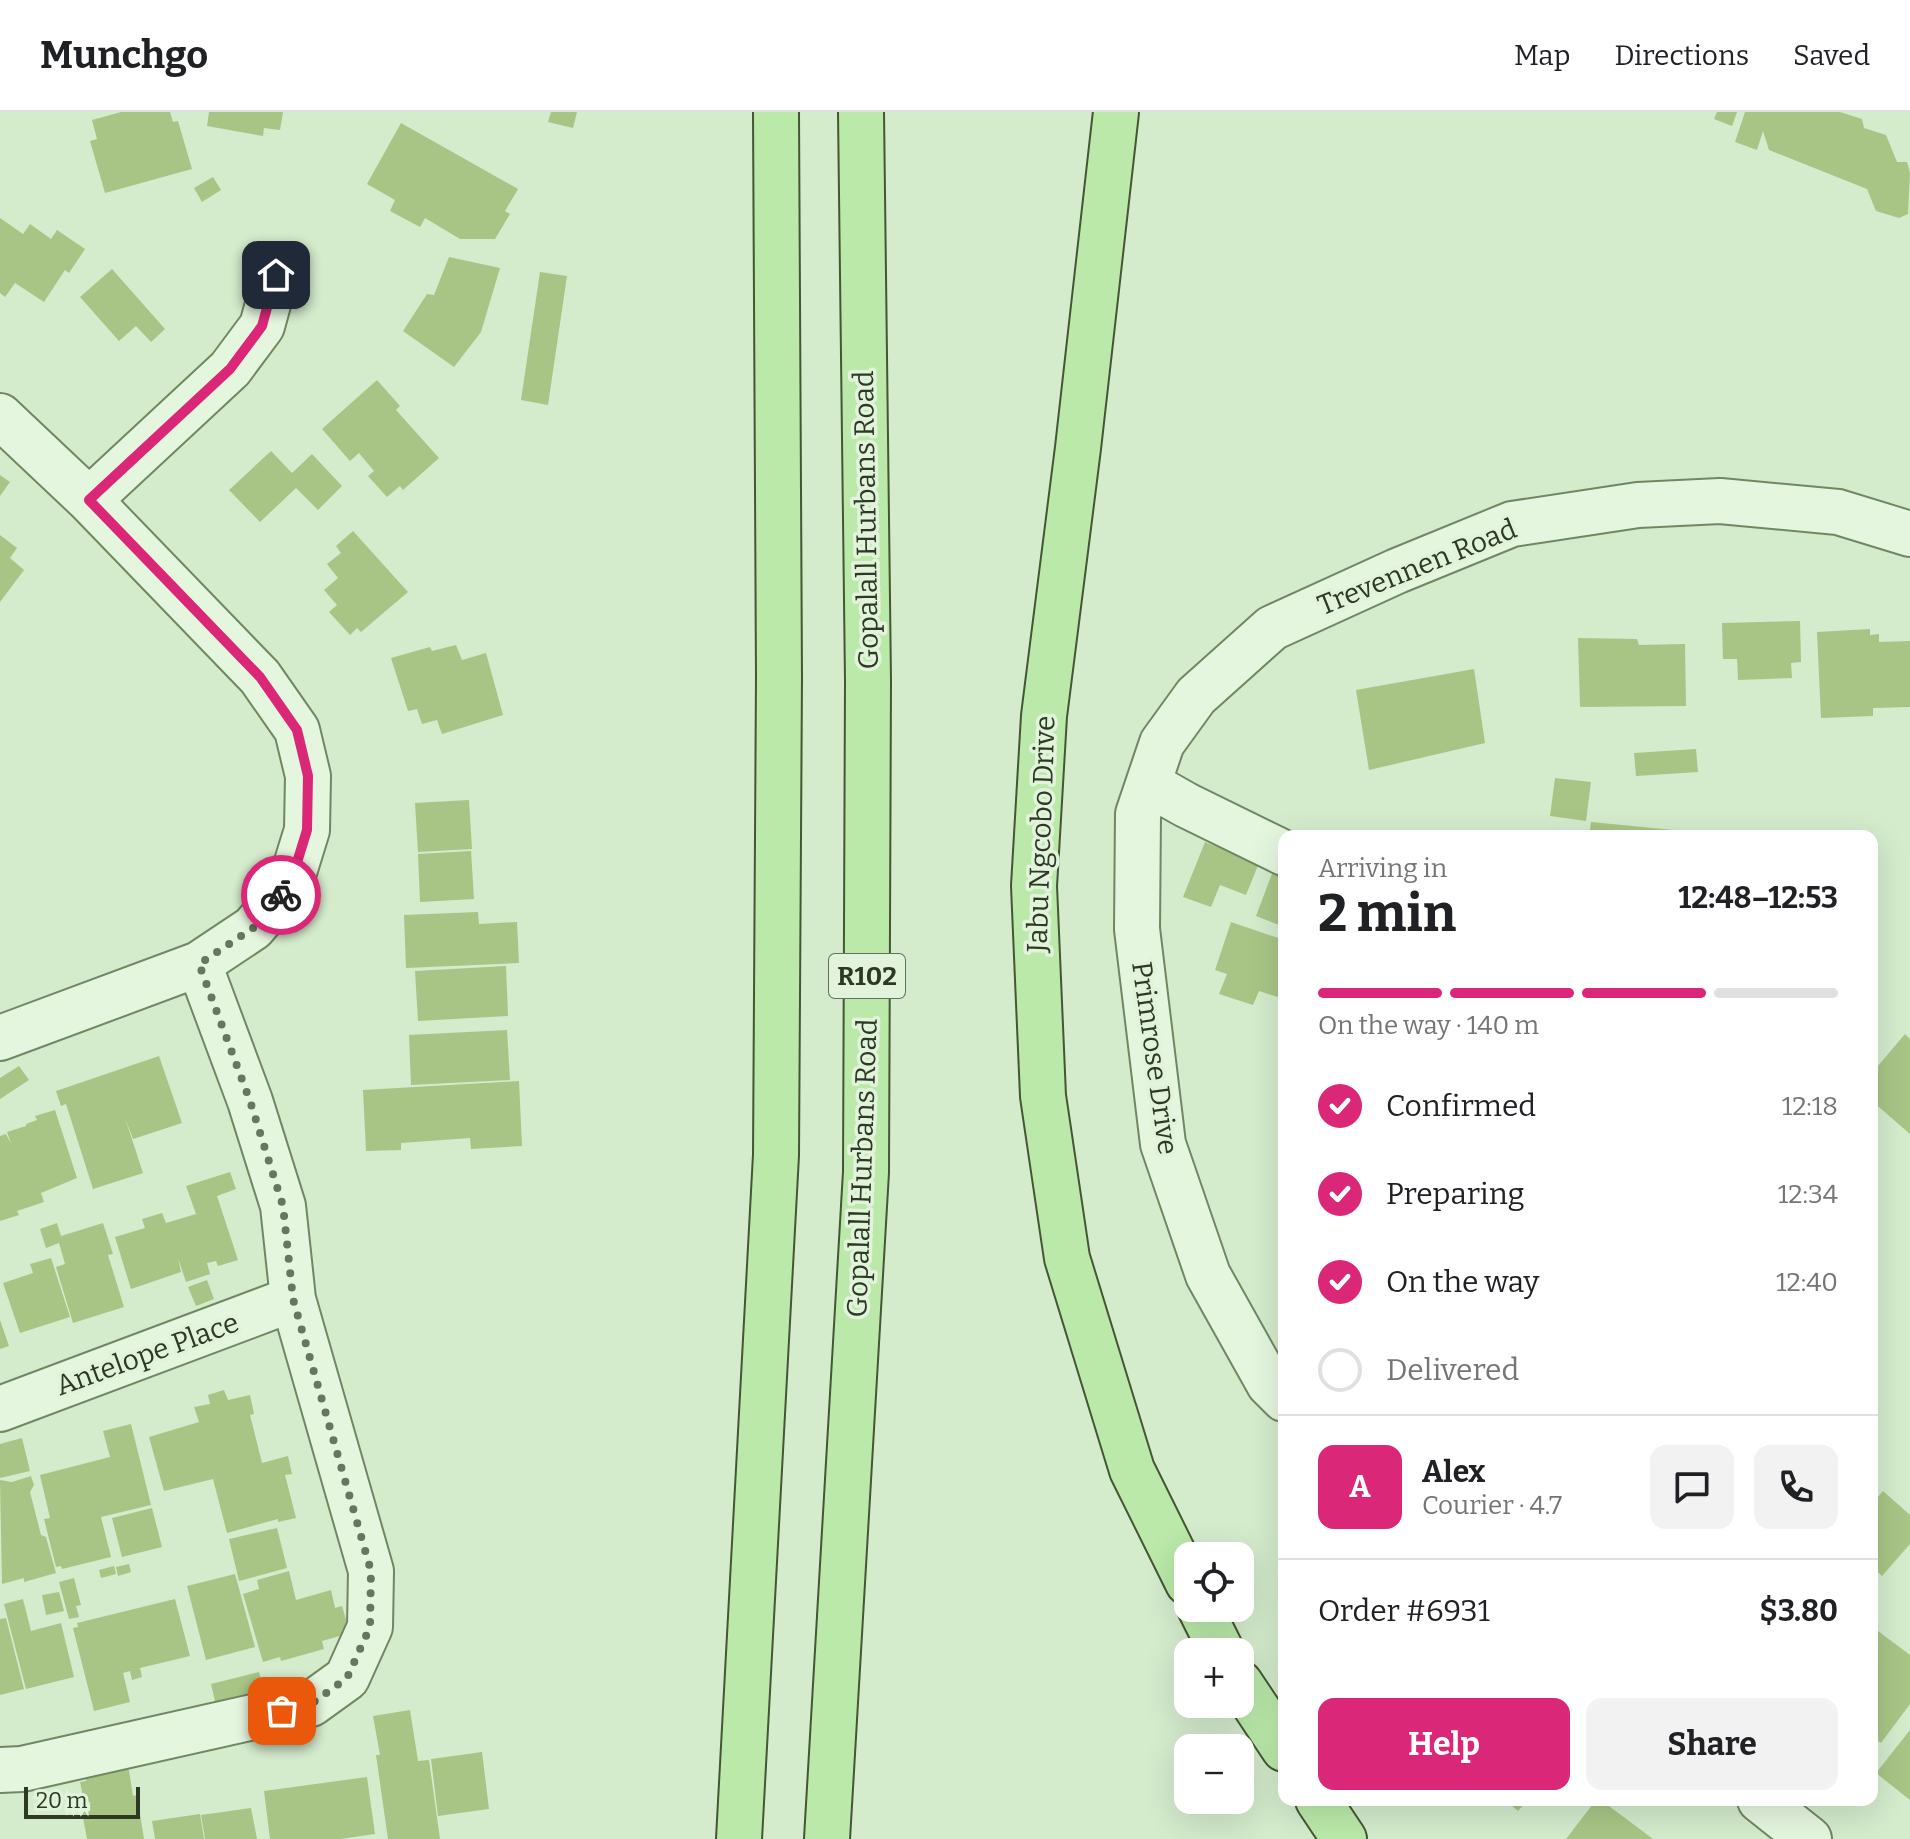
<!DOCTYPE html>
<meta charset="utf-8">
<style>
:root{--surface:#fff;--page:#f2f2f2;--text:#202124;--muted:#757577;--line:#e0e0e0;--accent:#db2777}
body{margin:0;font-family:Bitter,serif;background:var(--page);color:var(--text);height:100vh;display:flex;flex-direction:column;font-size:30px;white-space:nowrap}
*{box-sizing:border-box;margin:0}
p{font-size:26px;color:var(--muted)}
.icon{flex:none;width:44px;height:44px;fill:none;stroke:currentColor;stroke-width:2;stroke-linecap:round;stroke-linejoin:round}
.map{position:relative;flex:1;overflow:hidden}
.details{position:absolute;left:1278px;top:718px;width:600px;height:976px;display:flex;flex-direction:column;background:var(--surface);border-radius:16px;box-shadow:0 8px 32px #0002}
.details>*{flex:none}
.buttons{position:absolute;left:1174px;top:1430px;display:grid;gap:16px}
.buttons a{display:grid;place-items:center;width:80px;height:80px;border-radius:16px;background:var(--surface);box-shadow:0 8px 32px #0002;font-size:40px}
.scale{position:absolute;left:24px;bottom:20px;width:116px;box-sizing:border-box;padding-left:8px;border:4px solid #2d3923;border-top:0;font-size:22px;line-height:28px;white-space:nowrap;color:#2d3923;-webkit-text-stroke:6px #e1f3db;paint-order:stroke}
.pin{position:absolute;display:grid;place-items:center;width:68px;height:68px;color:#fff;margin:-34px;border-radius:16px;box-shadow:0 4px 12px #0006}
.courier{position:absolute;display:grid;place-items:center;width:80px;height:80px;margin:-40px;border:6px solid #db2777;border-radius:50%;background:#fff;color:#222;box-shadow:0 2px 10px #0007}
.headline em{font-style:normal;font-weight:700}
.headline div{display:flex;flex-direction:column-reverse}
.headline{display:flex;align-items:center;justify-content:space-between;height:136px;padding:0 40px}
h1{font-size:52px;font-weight:700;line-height:60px}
.bar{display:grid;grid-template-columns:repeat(4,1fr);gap:12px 8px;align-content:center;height:96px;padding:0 40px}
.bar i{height:10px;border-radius:6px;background:var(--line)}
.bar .selected{background:var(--accent)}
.bar p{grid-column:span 4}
.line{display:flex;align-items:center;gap:20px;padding:0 40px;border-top:2px solid var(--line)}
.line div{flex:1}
.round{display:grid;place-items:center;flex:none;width:84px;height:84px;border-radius:16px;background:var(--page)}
ol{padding:0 40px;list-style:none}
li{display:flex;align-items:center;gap:24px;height:88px}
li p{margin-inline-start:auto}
li .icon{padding:8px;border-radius:50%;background:var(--accent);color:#fff;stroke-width:4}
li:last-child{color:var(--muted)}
li i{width:44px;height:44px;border:4px solid var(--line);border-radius:50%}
.primary-button{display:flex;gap:16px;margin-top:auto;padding:16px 40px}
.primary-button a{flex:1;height:92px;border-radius:16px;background:var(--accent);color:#fff;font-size:32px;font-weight:700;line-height:92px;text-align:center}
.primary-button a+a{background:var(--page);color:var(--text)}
header{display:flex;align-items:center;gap:48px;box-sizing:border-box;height:112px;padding:0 40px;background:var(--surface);border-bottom:2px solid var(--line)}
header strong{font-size:38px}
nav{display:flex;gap:44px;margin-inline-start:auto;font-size:28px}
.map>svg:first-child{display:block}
.building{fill:#a8c586}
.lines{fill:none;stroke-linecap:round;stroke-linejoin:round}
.minor-casing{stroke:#718761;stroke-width:48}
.major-casing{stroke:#455635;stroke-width:48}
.minor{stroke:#e5f6df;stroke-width:44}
.major{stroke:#bae9a9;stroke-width:44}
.done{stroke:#67775e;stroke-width:8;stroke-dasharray:0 14.4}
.route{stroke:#db2777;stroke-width:10}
.labels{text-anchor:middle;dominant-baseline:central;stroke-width:7;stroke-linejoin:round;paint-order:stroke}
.shield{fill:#e1f3db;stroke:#63715a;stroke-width:2}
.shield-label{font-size:26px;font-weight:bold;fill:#2d3923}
.street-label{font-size:28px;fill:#2d3923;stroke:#e1f3db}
</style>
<header>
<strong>Munchgo</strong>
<nav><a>Map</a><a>Directions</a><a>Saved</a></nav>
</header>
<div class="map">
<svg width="1910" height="1727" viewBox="0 0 1910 1727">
<rect width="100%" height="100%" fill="#d4ebcc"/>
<path class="building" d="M121 0H170L173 10 178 9 192 57 105 81 90 29 97 27 92 8Z
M209 0H283L280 18 264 16 263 24 207 14Z
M551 0H577L573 16 548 10Z
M1717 0H1737L1732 14 1714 7Z
M1745 0H1840L1862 7 1864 16 1886 23 1897 50H1907L1910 61 1908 102 1899 106 1876 99 1867 77 1769 38 1763 19 1757 38 1735 30Z
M401 11 518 77 505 99 510 102 495 127H460L425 106 420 115 390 99 395 88 367 72Z
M213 65 221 78 202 90 194 76Z
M0 106 23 122 30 112 51 127 57 118 85 137 69 161 65 158 44 190 15 171 5 185 0 181Z
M449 145 500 156 481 220 454 255 403 219 427 182 434 183Z
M112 157 165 217 151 230 136 214 119 229 80 185Z
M540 160 567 164 548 293 521 288Z
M377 268 400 294 396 298 439 346 403 378 400 374 387 385 368 364 374 359 359 341 350 349 322 317Z
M271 339 292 361 312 342 342 374 318 398 296 376 260 410 229 378Z
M0 363 10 370 0 384Z
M353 419 408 480 361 520 357 516 350 523 329 500 337 493 324 478 338 466 327 452 341 441 336 434Z
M0 423 17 436 10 446 24 458 0 490Z
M1800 509 1801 550 1791 551 1792 566 1738 568 1737 547H1723L1722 511Z
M1870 517V523L1879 522V530L1910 529V595L1873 596V604L1821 606 1817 520Z
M1578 526 1637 527 1639 533 1685 532 1686 594 1580 595Z
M456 533 462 548 486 541 503 603 442 622 437 608 422 612 417 597 408 599 391 546 430 535 432 539Z
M1474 557 1485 631 1369 658 1356 578Z
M1696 637 1698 660 1636 664 1634 641Z
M1555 666 1591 670 1586 709 1550 704Z
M469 688 472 737 418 740 415 691Z
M1591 710 1694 720V724H1589Z
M1205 730 1259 751 1246 783 1220 773 1211 795 1183 785Z
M471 739 474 787 420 790 418 742Z
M1273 759 1284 763V815L1256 804Z
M478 800 479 812 517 810 519 851 406 856 404 803Z
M1231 810 1284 828V887L1259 879 1253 893 1219 882 1227 862 1215 858Z
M506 854 508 904 418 909 415 859Z
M507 918 510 968 411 973 409 923Z
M1905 922 1910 927V1022L1872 989V961Z
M159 944 182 1011 133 1027 125 1006 143 1061 93 1077 66 992 61 994 56 979Z
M19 954 29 968 0 987V966Z
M519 969 522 1034 471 1037 470 1026 401 1031V1038L366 1039 363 978Z
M55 998 77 1066 41 1081 44 1090 17 1099 19 1103 0 1109V1024L6 1022 11 1032 7 1020 26 1014V1012L37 1008 35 1004Z
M230 1060 236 1077 217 1084 238 1148 218 1154 216 1149 207 1151 210 1162 186 1170 178 1146 181 1160 131 1177 115 1125 145 1116 142 1107 162 1101 166 1111 196 1102 186 1074Z
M57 1111 61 1124 103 1111 113 1142 108 1143 124 1195 73 1211 56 1155 65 1152 59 1131 46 1136 40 1117Z
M51 1146 70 1205 20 1221 3 1171 33 1161 30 1152Z
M207 1168 214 1187 196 1194 188 1175Z
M0 1208 9 1234 0 1237Z
M224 1278 228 1288 250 1283 254 1302 250 1303 262 1351 288 1344 292 1362 285 1363 296 1406 278 1410V1407L227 1421 213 1367 164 1379 149 1325 199 1310 194 1295 210 1292 208 1283Z
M131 1312 151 1393 101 1405 111 1445 62 1457 61 1454 56 1455 44 1407 50 1406 40 1363 110 1345 103 1319Z
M22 1326 30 1359 0 1366V1332Z
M31 1364 34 1373 30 1380 41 1423 46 1425 56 1461 24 1470V1466L2 1472 0 1368 12 1370Z
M1883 1379 1910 1403V1432L1882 1464 1872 1455V1392Z
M152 1396 162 1435 122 1445 112 1406Z
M277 1416 287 1456 239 1469 229 1427Z
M129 1452 131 1460 118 1464 116 1455Z
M114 1454 116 1462 101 1466 99 1458Z
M289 1459 296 1488 331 1478 335 1496 342 1494 350 1521 322 1529 324 1537 281 1549 280 1545 263 1550 243 1482 259 1477 257 1468Z
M235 1462 255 1535 206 1548 187 1474Z
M74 1466 81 1493 76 1494 79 1505 69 1507 59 1470Z
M59 1480 64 1499 46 1503 42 1483Z
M23 1487 31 1519 61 1511 74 1565 26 1577 4 1492Z
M175 1487 190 1544 140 1556 142 1565 132 1568 130 1559 123 1561 130 1590 94 1599 73 1516 78 1515 77 1511Z
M6 1506 24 1577 0 1583V1507Z
M1874 1516 1910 1543V1592L1881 1631 1872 1625V1519Z
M259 1560 266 1586 217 1598 211 1572Z
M410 1598 418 1649 429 1648 440 1727H388L376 1643H380L373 1604Z
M1910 1618V1688L1876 1661Z
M482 1640 489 1697 438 1704 431 1647Z
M128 1652 133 1684 137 1683 144 1727H87L81 1695 85 1694 80 1670 86 1669 85 1660Z
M367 1665 375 1722 340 1727H270L264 1679Z
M1505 1688H1528L1518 1699Z
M1596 1688H1601L1653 1727H1566Z
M251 1696 257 1727H205L201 1703Z
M200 1702 204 1727H155L152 1709Z"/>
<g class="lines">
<defs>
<path id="minor" d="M0 304 89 388 260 565 297 618 308 664 307 718 290 773 253 816 199 852 0 926
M89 388 230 257 262 214 276 163
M1149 672 1186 693 1284 741
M1284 1287 1269 1272 1208 1163 1163 1032 1137 817 1138 702 1162 631 1196 584 1272 516 1397 459 1512 412 1638 393 1720 389 1838 400 1910 422
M0 1297 293 1187
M0 1658 22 1657 311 1592 347 1566 370 1515 371 1459 293 1187 283 1094 250 989 199 852
M1760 1688 1809 1727"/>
<path id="major" d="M1116 0 1078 336 1044 604 1034 774 1043 984 1067 1146 1132 1358 1188 1471
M1200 1496 1222 1540
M1240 1571 1284 1637
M1318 1688 1344 1727
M739 1727 776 1043 779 565 776 0
M827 1727 866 1060 868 569 861 0"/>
</defs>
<use href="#minor" class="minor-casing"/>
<use href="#major" class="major-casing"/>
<use href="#minor" class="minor"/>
<use href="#major" class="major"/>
</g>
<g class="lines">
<path class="done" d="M281 783 253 816 199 852 250 989 283 1094 293 1187 371 1459 370 1515 347 1566 311 1592 282 1599"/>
<path class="route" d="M276 163 262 214 230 257 89 388 260 565 297 618 308 664 307 718 290 773 281 783"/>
</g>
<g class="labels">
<rect class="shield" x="829" y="842" width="76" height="44" rx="6"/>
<g class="shield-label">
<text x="867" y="864">R102</text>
</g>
<g class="street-label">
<text transform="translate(866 408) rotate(-91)">Gopalall Hurbans Road</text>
<text transform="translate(1417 455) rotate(-22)">Trevennen Road</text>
<text transform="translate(1041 722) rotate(-88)">Jabu Ngcobo Drive</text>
<text transform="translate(1155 946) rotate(82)">Primrose Drive</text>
<text transform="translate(862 1056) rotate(-88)">Gopalall Hurbans Road</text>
<text transform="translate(147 1242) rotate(-20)">Antelope Place</text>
</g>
</g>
</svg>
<div class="buttons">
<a><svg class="icon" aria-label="locate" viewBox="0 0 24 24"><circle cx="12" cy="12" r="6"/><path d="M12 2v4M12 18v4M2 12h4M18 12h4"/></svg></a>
<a>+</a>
<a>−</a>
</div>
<div class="scale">20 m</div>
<div class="pin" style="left:282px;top:1599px;background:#ea580c"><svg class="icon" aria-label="bag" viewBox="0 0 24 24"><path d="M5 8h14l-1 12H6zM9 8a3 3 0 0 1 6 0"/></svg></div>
<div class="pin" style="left:276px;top:163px;background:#1f2937"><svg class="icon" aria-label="home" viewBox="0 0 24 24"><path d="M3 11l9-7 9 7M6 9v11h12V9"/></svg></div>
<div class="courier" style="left:281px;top:783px"><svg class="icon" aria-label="bike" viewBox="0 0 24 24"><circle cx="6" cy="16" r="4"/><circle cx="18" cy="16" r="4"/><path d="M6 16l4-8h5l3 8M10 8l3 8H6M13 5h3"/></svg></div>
<section class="details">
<div class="headline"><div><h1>2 min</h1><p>Arriving in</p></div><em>12:48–12:53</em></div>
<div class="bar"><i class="selected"></i><i class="selected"></i><i class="selected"></i><i></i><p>On the way · 140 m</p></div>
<ol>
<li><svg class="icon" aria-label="check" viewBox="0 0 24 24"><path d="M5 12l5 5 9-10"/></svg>Confirmed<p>12:18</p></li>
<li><svg class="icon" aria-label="check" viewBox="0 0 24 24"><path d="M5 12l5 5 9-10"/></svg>Preparing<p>12:34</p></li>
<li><svg class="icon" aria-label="check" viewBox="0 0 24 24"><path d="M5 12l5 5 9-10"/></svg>On the way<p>12:40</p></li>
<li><i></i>Delivered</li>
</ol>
<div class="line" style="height:144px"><b class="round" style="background:var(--accent);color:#fff">A</b><div><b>Alex</b><p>Courier · 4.7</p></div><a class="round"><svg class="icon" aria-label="chat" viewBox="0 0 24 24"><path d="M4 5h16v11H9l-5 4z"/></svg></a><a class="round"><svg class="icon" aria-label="phone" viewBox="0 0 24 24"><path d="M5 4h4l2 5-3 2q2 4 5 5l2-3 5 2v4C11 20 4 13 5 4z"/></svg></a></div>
<div class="line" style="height:104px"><div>Order #6931</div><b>$3.80</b></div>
<div class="primary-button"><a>Help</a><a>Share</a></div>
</section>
</div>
